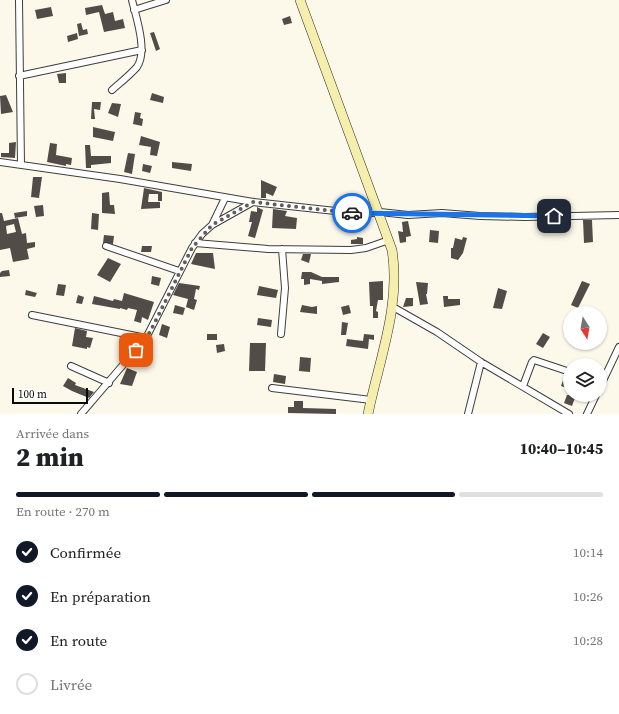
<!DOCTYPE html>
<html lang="fr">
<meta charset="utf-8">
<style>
:root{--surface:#fff;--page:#f2f2f2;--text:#202124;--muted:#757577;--line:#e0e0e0;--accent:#111827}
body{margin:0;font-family:"Source Serif 4",serif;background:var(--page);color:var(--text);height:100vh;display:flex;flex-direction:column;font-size:15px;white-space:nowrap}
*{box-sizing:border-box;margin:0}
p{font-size:13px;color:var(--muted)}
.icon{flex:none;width:22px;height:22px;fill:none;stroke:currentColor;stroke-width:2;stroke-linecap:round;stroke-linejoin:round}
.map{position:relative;height:414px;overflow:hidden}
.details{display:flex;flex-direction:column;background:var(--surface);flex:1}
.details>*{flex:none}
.needle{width:26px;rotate:169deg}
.tools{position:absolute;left:563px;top:306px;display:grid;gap:8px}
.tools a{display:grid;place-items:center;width:44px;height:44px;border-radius:50%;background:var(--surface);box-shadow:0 1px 3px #0004;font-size:20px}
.scale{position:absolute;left:12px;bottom:10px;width:76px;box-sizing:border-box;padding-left:4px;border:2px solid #0a0a0a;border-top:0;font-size:11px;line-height:14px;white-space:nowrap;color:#0a0a0a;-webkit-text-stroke:3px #fff;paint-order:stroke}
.pin{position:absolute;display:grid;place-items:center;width:34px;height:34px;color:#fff;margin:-17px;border-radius:8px;box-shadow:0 2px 6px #0006}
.courier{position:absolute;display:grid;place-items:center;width:40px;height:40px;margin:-20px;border:3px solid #1a73e8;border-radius:50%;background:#fff;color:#222;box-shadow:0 1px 5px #0007}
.summary em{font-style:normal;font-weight:800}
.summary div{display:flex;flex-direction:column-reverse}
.summary{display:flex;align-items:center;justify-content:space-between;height:68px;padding:0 16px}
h1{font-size:26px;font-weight:800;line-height:30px}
.bar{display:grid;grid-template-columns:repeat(4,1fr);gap:6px 4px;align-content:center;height:48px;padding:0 16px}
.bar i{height:5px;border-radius:3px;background:var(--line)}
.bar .on{background:var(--accent)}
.bar p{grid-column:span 4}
ol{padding:0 16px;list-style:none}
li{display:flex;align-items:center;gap:12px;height:44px}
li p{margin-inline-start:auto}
li .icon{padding:4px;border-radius:50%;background:var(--accent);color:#fff;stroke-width:4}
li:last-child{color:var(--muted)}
li i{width:22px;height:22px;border:2px solid var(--line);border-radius:50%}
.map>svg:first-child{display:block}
.building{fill:#524c48;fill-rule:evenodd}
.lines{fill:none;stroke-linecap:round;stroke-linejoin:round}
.minor-casing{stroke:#3d3d3d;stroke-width:8}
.secondary-casing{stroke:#2c2c2c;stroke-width:10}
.minor{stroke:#fff;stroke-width:6}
.secondary{stroke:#f5eead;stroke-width:9}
.done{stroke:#5f5e58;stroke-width:4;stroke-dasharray:0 7.2}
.route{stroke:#1a73e8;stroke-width:5}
</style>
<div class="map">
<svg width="619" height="414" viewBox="0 0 619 414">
<rect width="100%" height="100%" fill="#fdf9ea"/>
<path class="building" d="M102 5 105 14 113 12 115 21 123 19 125 28 104 32 99 12 86 15 85 8Z
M51 7 53 16 37 19 35 10Z
M290 16 292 23 284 25 282 19Z
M81 23 83 30 87 29 88 34 79 36 77 24Z
M154 32 160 49 156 51 150 33Z
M77 33 78 39 68 42 67 36Z
M66 73V83H59L57 74Z
M152 93 164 97 163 103 150 100Z
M6 95 13 112 1 114 0 96Z
M92 102H101L100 110 94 109 95 119H91Z
M112 103 121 104 118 117 108 113Z
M135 112 141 113 140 118 143 119 142 126 133 124Z
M93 127 115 132 113 141 93 137Z
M141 136 160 142 157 156 150 155 151 147 139 145Z
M16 142 15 158 1 157V153H9V143Z
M50 143 57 144 56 155 72 158 71 165 66 164V166L47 162Z
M85 145H90L91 156H111V163L91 165V168H86Z
M128 153 135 154 132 174 124 172Z
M172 162 192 164 191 171 172 168Z
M143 164 152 166 150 173 142 171Z
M33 177H42L39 198 31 197Z
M261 180 277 187 273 196 266 193V198H261Z
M144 188 162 192V201H158V194H149L148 202H160V208L141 209Z
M109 192 110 205H114L115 214 102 213V193Z
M43 205 44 216 36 217 34 206Z
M257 207 263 210 255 238 248 236 252 222H249L251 211 257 212Z
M273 209 287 211 285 216 297 218 296 229 272 228Z
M27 211V216L15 218 14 213Z
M0 213H2L4 221 18 218 22 234 26 233 27 243 35 242V247L27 249 29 259 13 262 10 248 0 250ZM14 224 16 232 7 234 6 226Z
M92 213 99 214 98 230 91 229Z
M583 220H592L593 242 584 243Z
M408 221 411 236 406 237V242L400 243 398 231 403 232 402 222Z
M430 230 439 231 438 243 429 242Z
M104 235 114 236 113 244 103 243Z
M357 237 363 238V244H351V240L357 239Z
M463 237 467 238 463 253 458 260 451 258V248H453L455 238 462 240Z
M142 246H152L151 252H141Z
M196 253H213L215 269 191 264Z
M303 254H311L309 263 301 260Z
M108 258 121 264 110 282 97 275Z
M9 270 10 276 0 277V273L2 271Z
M302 272H311L322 277H339V282L322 284V281L310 279V284L304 285V279H301Z
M152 276 161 278 159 286 151 284Z
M383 281V300H378L376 311 378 312V318H373V306H370L369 282Z
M582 281 590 284 578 308 571 305Z
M416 282 428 283 427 294H426L428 304 420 305Z
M179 283 200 286 199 290 196 289 194 299 197 300 194 310 186 307 188 299 173 295Z
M58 284 66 285 64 296 56 295Z
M259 286 278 290 276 298 257 295Z
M498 288 507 291 502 309 493 308Z
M26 290 37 293 35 297 25 295Z
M124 293 154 302 148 320 142 317 141 323 134 321 137 310 128 308 127 310 120 308V309L92 304 94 296 113 301 114 299 122 301Z
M78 295 84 297 82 304 76 303Z
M443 296H448V299H460V305L444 307Z
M406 298H413V306L403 307Z
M175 305 185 308 183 315 173 313Z
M302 305 312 307 317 306V314L300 312Z
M349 305 351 313 343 315 341 307Z
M258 318 272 320 271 327 257 325Z
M342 322 348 323 346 335H341Z
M162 324 170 327 167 338 159 335Z
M75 328 87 331 86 337 93 338 90 348 87 347V349L72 346Z
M543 333 550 337 543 348 536 344Z
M207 334H217V340H207Z
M364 334 374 335V340L369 339 368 349 346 346 347 339 363 341Z
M250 343H266L265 371H249Z
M224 344 225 351 217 353 216 345Z
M300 357 311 358 310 372 299 371Z
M127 368 137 372 132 386 120 384Z
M274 374 286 376 285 384 273 382Z
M565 375 570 376V389L561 386Z
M68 378 76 383 75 385 94 392 89 398 72 391 63 386Z
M567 395H576L572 406 564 403Z
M294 401H303V408L336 409V414L288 413V407H294Z"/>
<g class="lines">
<defs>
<path id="minor" d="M19 0 21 165
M134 10 166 0
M19 76 142 50
M112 90C120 83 130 75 137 67 148 51 136 17 132 0
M0 162 120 179 253 202 363 214 380 212 408 215 442 213 480 216 525 217 619 215
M212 225 225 198
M195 243 268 249 351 250 366 248 389 240
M106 246 179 271
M393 307 437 332 481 362 569 414
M32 315 146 338
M281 334 285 288 282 249
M71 366 109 383
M523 386 532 362 534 360 570 372
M600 387 619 347
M272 388 371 400
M81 414 146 338 192 248 202 234 212 225 253 202
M468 414 481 362
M587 414 596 395"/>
<path id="secondary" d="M300 0 392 250C401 306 379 360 368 414"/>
</defs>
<use href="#minor" class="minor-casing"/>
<use href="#secondary" class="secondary-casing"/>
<use href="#minor" class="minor"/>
<use href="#secondary" class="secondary"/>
</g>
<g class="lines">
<path class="done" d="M136 350 150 332 192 248 212 225 253 202 352 213"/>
<path class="route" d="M352 213 554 216"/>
</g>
</svg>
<div class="tools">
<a><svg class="needle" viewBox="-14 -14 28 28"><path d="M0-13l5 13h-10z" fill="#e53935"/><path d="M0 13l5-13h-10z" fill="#757577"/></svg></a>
<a><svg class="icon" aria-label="layers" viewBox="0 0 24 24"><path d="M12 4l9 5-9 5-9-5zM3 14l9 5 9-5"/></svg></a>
</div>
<div class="scale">100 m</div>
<div class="pin" style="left:136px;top:350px;background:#ea580c"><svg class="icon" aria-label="bag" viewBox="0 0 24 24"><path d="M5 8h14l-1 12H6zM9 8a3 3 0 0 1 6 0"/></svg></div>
<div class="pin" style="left:554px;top:216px;background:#1f2937"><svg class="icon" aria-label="home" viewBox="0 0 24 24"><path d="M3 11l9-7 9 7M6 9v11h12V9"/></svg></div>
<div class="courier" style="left:352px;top:213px"><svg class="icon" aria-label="car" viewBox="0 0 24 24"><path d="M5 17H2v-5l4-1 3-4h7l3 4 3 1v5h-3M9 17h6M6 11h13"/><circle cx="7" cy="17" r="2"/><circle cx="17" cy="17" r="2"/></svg></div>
</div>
<section class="details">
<div class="summary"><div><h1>2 min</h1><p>Arrivée dans</p></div><em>10:40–10:45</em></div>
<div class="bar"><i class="on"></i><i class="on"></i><i class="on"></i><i></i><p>En route · 270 m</p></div>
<ol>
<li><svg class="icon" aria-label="check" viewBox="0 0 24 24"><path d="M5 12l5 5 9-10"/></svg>Confirmée<p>10:14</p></li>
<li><svg class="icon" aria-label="check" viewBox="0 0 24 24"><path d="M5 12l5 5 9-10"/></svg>En préparation<p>10:26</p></li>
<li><svg class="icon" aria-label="check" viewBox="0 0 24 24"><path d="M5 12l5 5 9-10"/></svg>En route<p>10:28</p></li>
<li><i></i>Livrée</li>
</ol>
</section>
